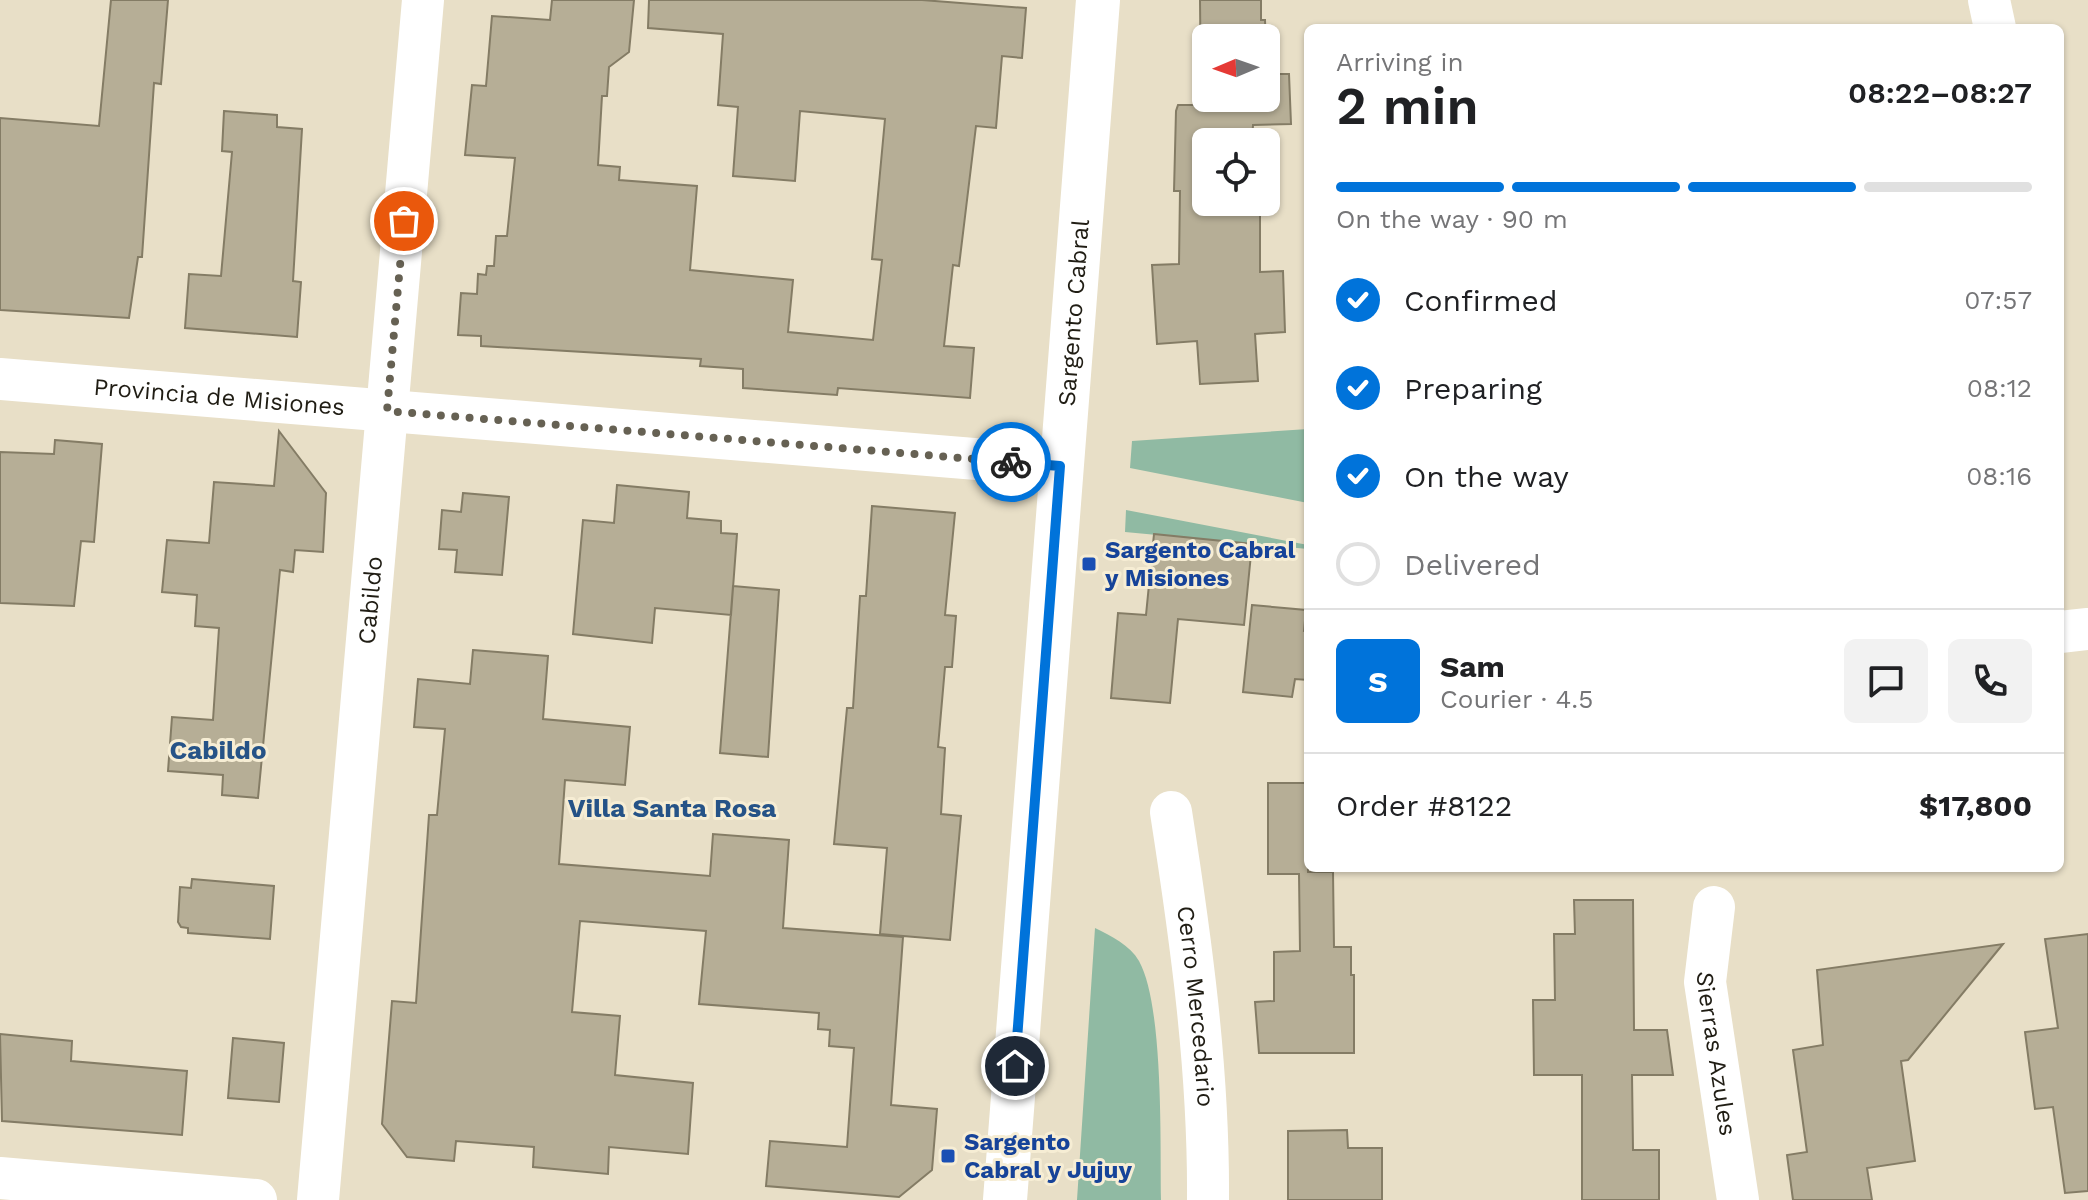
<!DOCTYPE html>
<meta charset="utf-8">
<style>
:root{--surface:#fff;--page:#f2f2f2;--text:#202124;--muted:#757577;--line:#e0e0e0;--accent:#0073da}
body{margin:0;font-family:"Work Sans",sans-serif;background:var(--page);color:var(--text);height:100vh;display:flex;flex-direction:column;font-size:30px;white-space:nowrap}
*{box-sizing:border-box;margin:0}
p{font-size:26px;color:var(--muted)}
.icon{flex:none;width:44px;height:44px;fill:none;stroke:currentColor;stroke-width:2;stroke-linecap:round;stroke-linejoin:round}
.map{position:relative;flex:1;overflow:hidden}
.side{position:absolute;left:1304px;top:24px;width:760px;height:848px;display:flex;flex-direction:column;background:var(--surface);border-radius:12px;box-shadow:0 2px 6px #0004}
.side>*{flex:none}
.needle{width:52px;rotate:268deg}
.fabs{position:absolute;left:1192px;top:24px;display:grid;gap:16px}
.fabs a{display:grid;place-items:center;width:88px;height:88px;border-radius:12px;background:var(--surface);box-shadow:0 2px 6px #0004;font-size:40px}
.pin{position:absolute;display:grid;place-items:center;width:68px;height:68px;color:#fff;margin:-34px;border:4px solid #fff;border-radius:50%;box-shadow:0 2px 8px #0007}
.courier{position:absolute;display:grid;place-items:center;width:80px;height:80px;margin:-40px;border:6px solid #0073da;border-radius:50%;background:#fff;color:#222;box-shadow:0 2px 10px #0007}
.overview em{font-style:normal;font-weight:600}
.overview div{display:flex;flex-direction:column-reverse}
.overview{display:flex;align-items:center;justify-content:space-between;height:136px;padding:0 32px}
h1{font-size:52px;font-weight:600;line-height:60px}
.bar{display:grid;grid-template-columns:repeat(4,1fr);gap:12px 8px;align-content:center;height:96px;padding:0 32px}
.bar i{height:10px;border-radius:6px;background:var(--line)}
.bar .on{background:var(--accent)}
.bar p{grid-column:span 4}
.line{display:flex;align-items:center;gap:20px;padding:0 32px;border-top:2px solid var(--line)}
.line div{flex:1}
.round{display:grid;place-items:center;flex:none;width:84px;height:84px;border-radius:12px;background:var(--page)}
ol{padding:0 32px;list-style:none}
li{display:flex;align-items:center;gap:24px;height:88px}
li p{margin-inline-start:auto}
li .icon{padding:8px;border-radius:50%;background:var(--accent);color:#fff;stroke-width:4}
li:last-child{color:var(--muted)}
li i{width:44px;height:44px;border:4px solid var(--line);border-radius:50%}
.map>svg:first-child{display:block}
.green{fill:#90baa3}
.building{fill:#b6ae96;stroke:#847c65;stroke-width:2;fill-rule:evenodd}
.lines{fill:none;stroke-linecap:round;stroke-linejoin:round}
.minor{stroke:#fff;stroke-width:42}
.secondary{stroke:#fff;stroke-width:44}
.done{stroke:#666153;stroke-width:8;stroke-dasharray:0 14.4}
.route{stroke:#0073da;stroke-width:10}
.transit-dot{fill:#1a4fb4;stroke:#f6edd4;stroke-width:3}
.labels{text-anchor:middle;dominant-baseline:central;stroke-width:6;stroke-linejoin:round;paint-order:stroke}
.street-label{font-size:24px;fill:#201d14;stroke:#f6edd4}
.transit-label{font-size:24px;font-weight:bold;fill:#164399;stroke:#f6edd4;text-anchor:start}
.neighbourhood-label{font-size:26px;font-weight:bold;fill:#265387;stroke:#f6edd4}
</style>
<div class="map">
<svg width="2088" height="1200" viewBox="0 0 2088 1200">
<rect width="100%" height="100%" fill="#e8dfc7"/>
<path class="green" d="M1308 429V503L1130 468 1132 441Z
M1126 510 1308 545V549L1125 532Z
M1095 928C1111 936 1130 945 1139 961 1164 1006 1160 1145 1161 1200H1077Z"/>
<path class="building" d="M111 0H168L161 84 154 83 142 257H138L129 318 0 310V118L99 126Z
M552 0H634L629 52 609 67 607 96H602L598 165 620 167 619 180 697 186 690 270 793 280 788 332 873 340 882 260 872 259 885 119 800 111 795 181 733 176 738 107 718 105 723 34 648 28 649 0H922L1026 8 1022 58 1002 56 996 128 976 126 959 266 953 265 944 346 974 348 970 398 838 388 837 395 743 388V369L700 366 701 359 481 346V336L458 335 461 293 477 294 478 274 486 275 487 266H494L496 236H507L515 158 465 155 472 85 486 86 492 16 550 20Z
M1200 0H1261V20H1265L1267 74H1289L1291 124 1253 125 1252 142H1206V202H1260V272L1283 271 1285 332 1255 334 1258 381 1200 384 1197 341 1157 344 1152 265 1179 264 1180 191H1174L1176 111 1178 105H1199L1201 101ZM1206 38H1266V98H1206Z
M224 111 277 115V127L302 129 293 281 301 282 297 337 185 328 189 274 221 276 232 152 222 151Z
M279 431 326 493 323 552 295 550 293 572 280 570 258 798 222 795 223 775 168 771 172 717 213 720 219 628 195 626 197 595 162 592 167 540 209 543 214 482 274 486Z
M55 440 102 444 94 542 81 541 74 606 0 603V452L54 454Z
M617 485 689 492 687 518 721 521V533L737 534 731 615 655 608 652 643 573 634 583 520 614 523Z
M463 493 509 497 502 575 455 572 457 550 439 549 442 510 461 512Z
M872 506 955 513 945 615 956 616 952 667H945L938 747 945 748 941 814 961 816 950 940 880 934 887 848 834 844 847 708H853L860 596H866Z
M1154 534 1252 544 1244 625 1178 619 1170 703 1111 698 1118 613 1146 615Z
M733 586 779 590 768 757 720 753Z
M1252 605 1306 610 1304 631 1308 632V680L1295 679 1292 697 1243 692Z
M473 650 548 656 543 719 630 727 625 785 565 780 559 864 710 876 713 834 789 840 783 928 903 937 891 1105 937 1109 932 1170 899 1197 766 1186 770 1141 847 1147 854 1048 829 1046 830 1030 818 1029 819 1013 699 1004 706 931 580 921 572 1012 620 1016 615 1075 693 1083 688 1154 609 1147 608 1174 533 1167 534 1147 456 1141 454 1161 407 1157 382 1124 392 1001 416 1003 429 815H437L445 729 414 727 418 679 470 684Z
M1268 783H1308V872H1333L1334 947H1351V975H1354V1053H1259L1255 1002 1274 1001V952L1300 951 1299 874H1268Z
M192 879 274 886 270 939 188 933V928L181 927 178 922 180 887 191 888Z
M1574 900H1633L1634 1030H1667L1673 1075H1632L1633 1150H1659V1200H1582V1075H1534L1533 1000H1555L1554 934H1575Z
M2088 934V1191L2065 1193 2053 1107 2035 1109 2025 1032 2058 1028 2045 939Z
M2003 944 1908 1060 1901 1061 1915 1161 1867 1168 1872 1200H1793L1787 1155 1807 1152 1793 1050 1823 1045 1817 970Z
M0 1034 72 1041 71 1061 187 1071 182 1135 2 1121Z
M233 1038 284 1043 279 1102 228 1098Z
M1347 1130 1348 1148H1382V1200H1288V1131Z"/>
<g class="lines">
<g class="minor">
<path d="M1989 0 1995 28"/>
<path id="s1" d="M0 379 1060 466"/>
<path d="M2060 632 2088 629"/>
<path id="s2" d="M1171 812C1191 940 1209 1070 1208 1200"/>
<path id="s3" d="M1714 907 1705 982 1738 1200"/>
<path d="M0 1178 256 1200"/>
<path id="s4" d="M318 1200 423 0"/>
</g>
<path class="secondary" id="s5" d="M1005 1200 1098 0"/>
</g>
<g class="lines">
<path class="done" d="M404 221 387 411 1011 462"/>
<path class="route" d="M1011 462 1060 466 1015 1066"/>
</g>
<g class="transit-dot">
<rect x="1081" y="556" width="16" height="16" rx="4"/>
<rect x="940" y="1148" width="16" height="16" rx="4"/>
</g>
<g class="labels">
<g class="street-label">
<text stroke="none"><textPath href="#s5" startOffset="890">Sargento Cabral</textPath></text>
<text stroke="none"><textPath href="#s1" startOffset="220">Provincia de Misiones</textPath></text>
<text stroke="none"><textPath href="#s4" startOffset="602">Cabildo</textPath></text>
<text stroke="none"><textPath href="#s2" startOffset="196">Cerro Mercedario</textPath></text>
<text stroke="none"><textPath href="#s3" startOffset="148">Sierras Azules</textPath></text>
</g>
<g class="transit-label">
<text x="1105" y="550">Sargento Cabral<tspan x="1105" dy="28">y Misiones</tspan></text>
<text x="964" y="1142">Sargento<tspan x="964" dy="28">Cabral y Jujuy</tspan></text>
</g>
<g class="neighbourhood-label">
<text x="218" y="750">Cabildo</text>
<text x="672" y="808">Villa Santa Rosa</text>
</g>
</g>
</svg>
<div class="fabs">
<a><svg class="needle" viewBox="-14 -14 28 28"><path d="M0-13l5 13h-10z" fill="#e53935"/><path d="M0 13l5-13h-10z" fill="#757577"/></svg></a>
<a><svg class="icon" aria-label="locate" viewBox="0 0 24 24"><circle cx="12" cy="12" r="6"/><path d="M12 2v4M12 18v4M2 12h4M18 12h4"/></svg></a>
</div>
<div class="pin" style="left:404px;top:221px;background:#ea580c"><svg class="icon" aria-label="bag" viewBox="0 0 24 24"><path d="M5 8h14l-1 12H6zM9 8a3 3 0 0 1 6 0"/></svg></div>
<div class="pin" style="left:1015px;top:1066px;background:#1f2937"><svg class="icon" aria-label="home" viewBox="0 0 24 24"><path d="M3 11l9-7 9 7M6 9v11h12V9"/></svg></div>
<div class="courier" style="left:1011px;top:462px"><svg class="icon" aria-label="bike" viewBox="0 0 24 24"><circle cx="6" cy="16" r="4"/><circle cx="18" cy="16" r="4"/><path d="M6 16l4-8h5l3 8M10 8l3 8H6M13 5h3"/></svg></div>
<section class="side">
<div class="overview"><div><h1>2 min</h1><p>Arriving in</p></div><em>08:22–08:27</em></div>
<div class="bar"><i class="on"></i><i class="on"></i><i class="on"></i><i></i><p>On the way · 90 m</p></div>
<ol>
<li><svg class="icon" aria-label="check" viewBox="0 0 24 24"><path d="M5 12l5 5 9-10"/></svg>Confirmed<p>07:57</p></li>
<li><svg class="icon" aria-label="check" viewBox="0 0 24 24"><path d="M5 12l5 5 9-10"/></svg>Preparing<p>08:12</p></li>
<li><svg class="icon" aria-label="check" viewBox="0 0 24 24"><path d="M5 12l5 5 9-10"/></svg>On the way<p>08:16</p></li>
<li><i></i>Delivered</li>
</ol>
<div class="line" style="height:144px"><b class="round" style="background:var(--accent);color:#fff">S</b><div><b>Sam</b><p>Courier · 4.5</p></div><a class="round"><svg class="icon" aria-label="chat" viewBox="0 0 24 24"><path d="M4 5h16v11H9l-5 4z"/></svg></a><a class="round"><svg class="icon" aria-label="phone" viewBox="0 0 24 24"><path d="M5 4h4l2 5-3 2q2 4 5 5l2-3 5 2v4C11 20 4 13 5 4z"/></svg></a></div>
<div class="line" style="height:104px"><div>Order #8122</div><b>$17,800</b></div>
</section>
</div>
